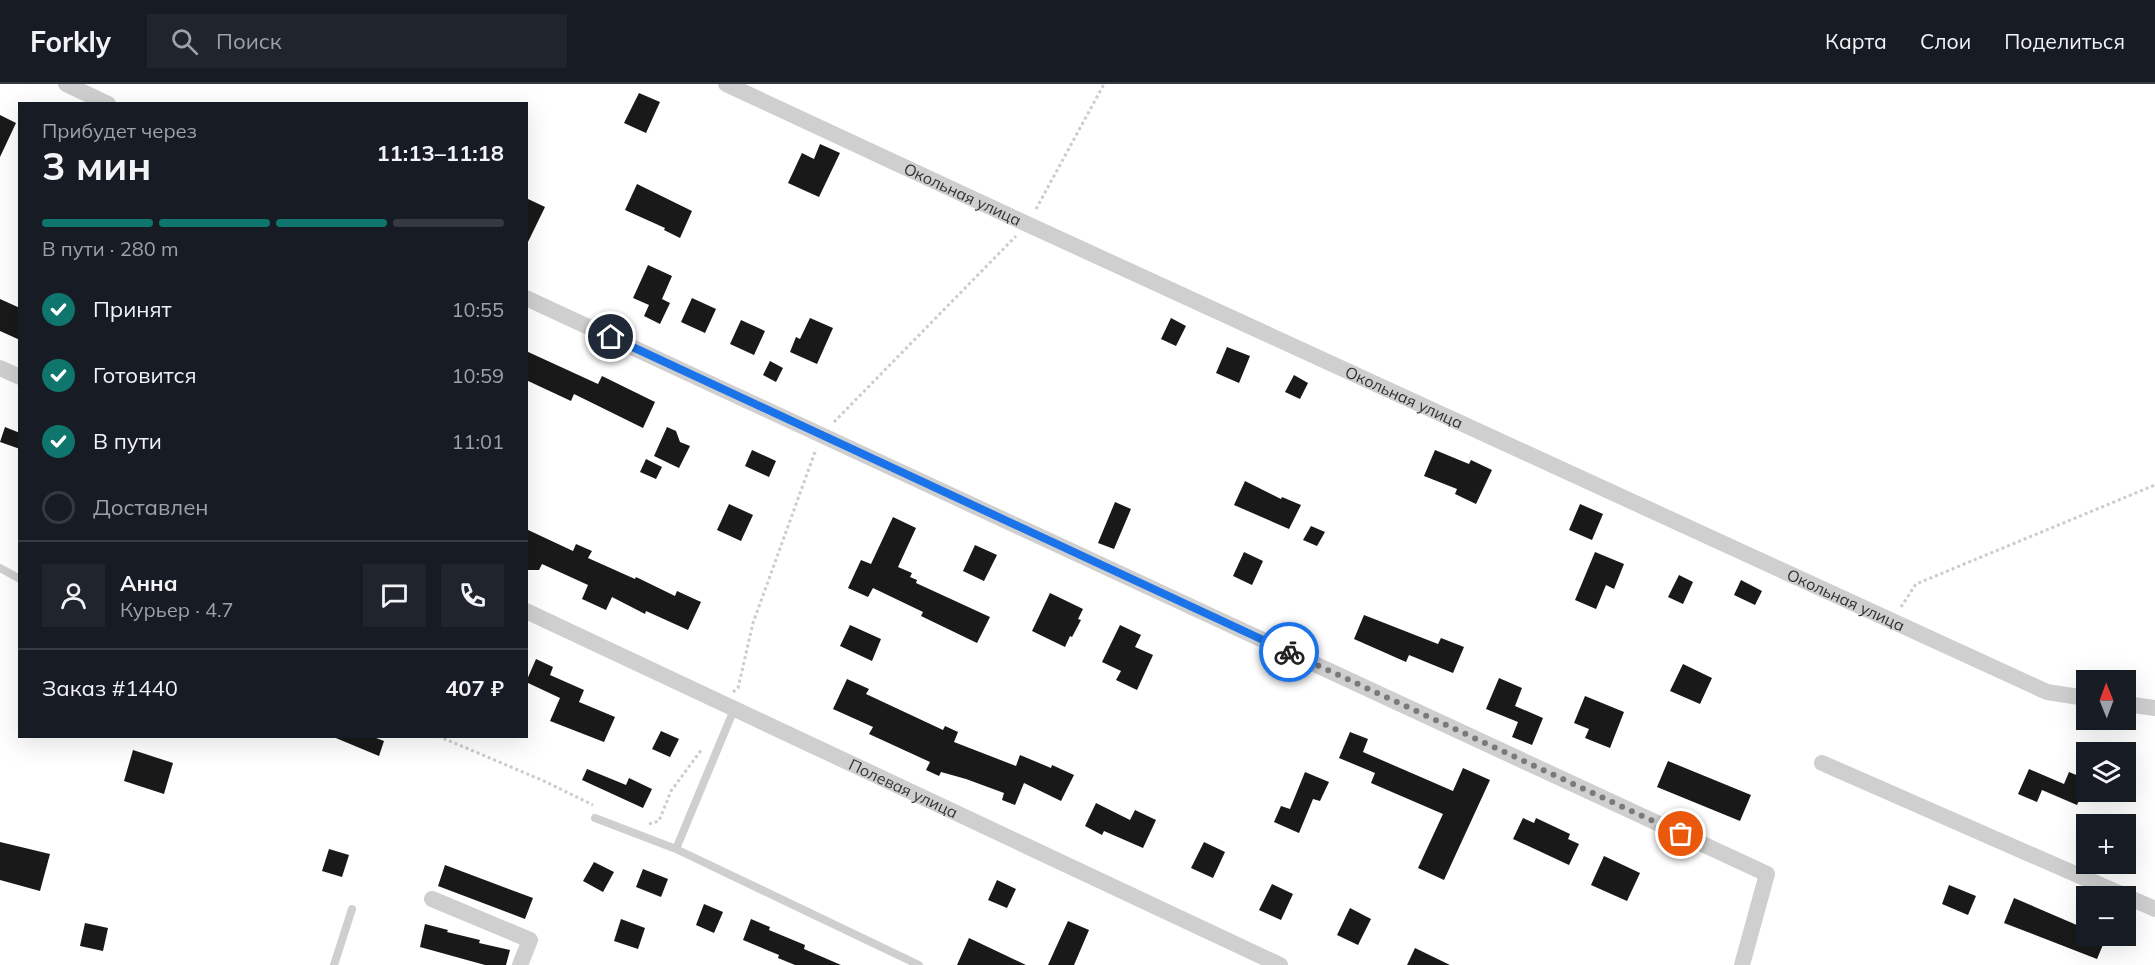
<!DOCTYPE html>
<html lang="ru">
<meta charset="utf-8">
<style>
:root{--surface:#171b24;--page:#20242c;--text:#f1f3f6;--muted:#9ea1a6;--line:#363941;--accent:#0f766e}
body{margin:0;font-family:Mulish,sans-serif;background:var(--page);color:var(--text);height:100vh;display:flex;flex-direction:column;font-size:22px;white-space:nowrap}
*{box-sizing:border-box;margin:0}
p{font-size:20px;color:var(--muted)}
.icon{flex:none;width:33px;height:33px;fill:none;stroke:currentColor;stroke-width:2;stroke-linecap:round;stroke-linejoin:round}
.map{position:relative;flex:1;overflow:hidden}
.drawer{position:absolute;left:18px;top:18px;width:510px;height:636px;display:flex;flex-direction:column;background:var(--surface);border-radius:0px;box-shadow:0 6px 24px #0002}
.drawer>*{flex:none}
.needle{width:39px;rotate:359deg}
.controls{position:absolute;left:2076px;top:586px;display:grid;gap:12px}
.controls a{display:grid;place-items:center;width:60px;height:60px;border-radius:0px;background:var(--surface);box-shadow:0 6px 24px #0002;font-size:30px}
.pin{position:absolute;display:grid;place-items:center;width:51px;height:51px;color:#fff;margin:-26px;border:3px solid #fff;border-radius:50%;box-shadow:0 2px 6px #0007}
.courier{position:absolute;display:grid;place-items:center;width:60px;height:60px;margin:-30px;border:4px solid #1a73e8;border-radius:50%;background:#fff;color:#222;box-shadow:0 2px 8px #0007}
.headline em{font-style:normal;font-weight:700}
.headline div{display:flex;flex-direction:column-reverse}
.headline{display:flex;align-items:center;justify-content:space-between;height:102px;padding:0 24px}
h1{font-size:39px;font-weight:700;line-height:45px}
.bar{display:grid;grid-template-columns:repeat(4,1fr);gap:9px 6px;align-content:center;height:72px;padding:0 24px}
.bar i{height:8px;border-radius:4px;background:var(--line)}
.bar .selected{background:var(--accent)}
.bar p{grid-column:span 4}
.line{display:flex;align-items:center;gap:15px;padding:0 24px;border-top:2px solid var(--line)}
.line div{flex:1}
.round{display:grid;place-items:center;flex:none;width:63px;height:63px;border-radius:0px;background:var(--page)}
ol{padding:0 24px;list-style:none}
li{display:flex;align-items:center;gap:18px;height:66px}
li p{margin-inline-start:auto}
li .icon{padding:6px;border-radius:50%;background:var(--accent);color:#fff;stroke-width:4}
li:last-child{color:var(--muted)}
li i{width:33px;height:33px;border:3px solid var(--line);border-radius:50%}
header{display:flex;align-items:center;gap:36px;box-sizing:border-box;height:84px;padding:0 30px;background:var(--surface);border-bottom:2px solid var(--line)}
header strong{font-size:28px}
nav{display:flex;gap:33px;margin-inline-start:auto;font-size:21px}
.search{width:420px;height:54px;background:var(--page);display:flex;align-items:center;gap:15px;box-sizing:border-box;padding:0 21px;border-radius:0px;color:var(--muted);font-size:22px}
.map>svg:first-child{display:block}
.building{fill:#191919}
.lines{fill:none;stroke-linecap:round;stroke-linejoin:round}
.path{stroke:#ccc;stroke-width:3;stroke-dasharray:3 3;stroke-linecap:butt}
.service{stroke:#cfcfcf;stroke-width:8}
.minor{stroke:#cfcfcf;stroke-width:16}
.done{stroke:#7a7a7a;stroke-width:6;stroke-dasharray:0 10.8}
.route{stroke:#1a73e8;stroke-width:8}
.labels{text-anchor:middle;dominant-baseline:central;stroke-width:6;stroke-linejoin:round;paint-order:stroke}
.street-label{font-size:16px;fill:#323232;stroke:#fff}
</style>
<header>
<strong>Forkly</strong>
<div class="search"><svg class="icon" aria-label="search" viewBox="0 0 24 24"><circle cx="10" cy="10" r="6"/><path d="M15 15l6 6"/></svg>Поиск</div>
<nav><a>Карта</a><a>Слои</a><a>Поделиться</a></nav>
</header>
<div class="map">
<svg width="2155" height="881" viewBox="0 0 2155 881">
<rect width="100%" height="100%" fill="#fff"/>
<path class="building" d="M639 9 660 18 646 49 624 39Z
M0 31 16 39 0 73Z
M820 60 840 69 819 113 788 99 802 69 814 75Z
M637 100 692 127 680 154 664 146 665 144 625 126Z
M526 114 545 123 526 162Z
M648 181 672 192 662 215 670 219 660 240 644 232 649 221 633 214Z
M692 214 716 225 705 249 681 238Z
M0 215 20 224V256L0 247Z
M810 234 833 244 817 280 790 268 796 253 800 255Z
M1171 234 1186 242 1176 262 1161 255Z
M741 236 765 247 754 271 730 260Z
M1227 263 1250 272 1239 299 1216 289Z
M526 267 598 300 602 292 655 318 643 344 574 310 571 317 526 296Z
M770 277 783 284 776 298 763 291Z
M1294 291 1308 299 1300 315 1285 308Z
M5 343 20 349V365L0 358Z
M667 343 676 347 680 358 690 362 679 384 654 372Z
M752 366 776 377 769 393 745 382Z
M1435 366 1469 380 1471 376 1492 386 1476 420 1455 410 1457 405 1424 392Z
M646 375 662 383 656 395 640 388Z
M1245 397 1281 415 1282 413 1301 421 1289 445 1234 421Z
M1115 418 1131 425 1114 465 1098 459Z
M729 420 753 431 741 457 717 446Z
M1580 420 1603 430 1592 456 1569 446Z
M893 433 916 444 898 483 912 489 910 493 917 496 916 499 990 533 977 559 921 532 923 528 873 504 868 513 848 504 861 476 871 480Z
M1311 442 1325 448 1317 462 1303 456Z
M526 445 573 467 576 460 592 467 588 474 635 495 636 493 675 512 677 507 701 518 688 546 646 527 645 530 612 513 606 526 582 515 588 501 542 480 539 486H526Z
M975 461 997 471 984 497 963 487Z
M1244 468 1263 477 1252 501 1233 492Z
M1595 468 1624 480 1614 505 1606 501 1596 525 1575 516Z
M1679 491 1693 498 1683 520 1668 513Z
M1741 496 1762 507 1755 521 1734 511Z
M1050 509 1083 525 1078 535 1081 536 1072 553 1070 552 1065 563 1032 547Z
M1364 531 1438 560 1441 554 1464 563 1453 589 1409 571 1406 578 1354 555Z
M850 541 881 555 872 577 840 562Z
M1120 541 1141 551 1135 563 1153 571 1137 606 1116 596 1121 587 1102 578Z
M536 575 553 583 550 591 584 606 579 618 615 633 604 658 550 637 560 614 526 598Z
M1683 580 1712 594 1700 620 1670 607Z
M1499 594 1522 604 1515 622 1543 634 1532 661 1512 653 1518 638 1486 625Z
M847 595 869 605 866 610 943 646 945 642 958 648 954 658 1016 682 1020 671 1051 684 1052 681 1074 691 1061 717 1024 699 1015 721 1002 716 1004 709 966 695 941 688 939 692 926 686 930 678 869 650 873 643 833 625Z
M1585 612 1624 628 1610 664 1585 654 1589 645 1574 639Z
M661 647 679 655 670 673 652 665Z
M1350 648 1368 655 1363 668 1453 707 1463 684 1490 696 1444 796 1418 784 1443 730 1371 699 1375 689 1339 674Z
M331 652H371L384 657 379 672Z
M133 666 173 679 164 710 124 697Z
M1668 677 1751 711 1740 737 1657 703Z
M587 685 626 701 629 694 652 705 643 724 582 696Z
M2029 685 2064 700 2069 688 2086 695V700L2077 721 2042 706 2037 718 2018 710Z
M1305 688 1329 698 1320 717 1313 715 1299 749 1274 738 1281 722 1290 725Z
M1096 719 1130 736 1135 726 1156 736 1143 764 1104 747 1102 751 1085 742Z
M1523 734 1534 739 1536 734 1570 750 1568 755 1579 760 1569 781 1513 755Z
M0 758 50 770 40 807 0 796Z
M1204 758 1225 768 1213 794 1191 784Z
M329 765 349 771 342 793 322 787Z
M1604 772 1640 789 1627 817 1591 801Z
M594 778 614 788 603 808 583 797Z
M445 781 533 814 525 835 438 802Z
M643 785 668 795 661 813 636 803Z
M997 796 1016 805 1007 824 988 816Z
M1272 800 1293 810 1281 836 1259 826Z
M1949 801 1976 812 1968 831 1942 820Z
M2014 814 2086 845V852H2097L2105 856 2097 875 2004 839Z
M704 820 723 828 714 849 696 841Z
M1350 824 1371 835 1358 861 1337 851Z
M621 835 645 844 638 865 614 857Z
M751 835 770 843 769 846 805 861 804 865 841 881H795L778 874 779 871 743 856Z
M1068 837 1089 846 1074 881H1048Z
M85 839 108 844 103 867 80 862Z
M425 840 448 846 447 848 480 856 479 859 510 866 506 881H485L420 863Z
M969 854 1026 881H957Z
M1415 864 1450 881H1407Z"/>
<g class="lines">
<path class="path" d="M1036 125 1104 0
M834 338 1016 152
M1901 523 1916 500 2155 401
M733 608 738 604 753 539 816 365
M438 652 544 697 593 721
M649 740 659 737 671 707 702 665"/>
<path class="service" d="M0 484 20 495
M735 623 676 765 919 881
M595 734 676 765
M334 881 352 825"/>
<g class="minor">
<path d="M66 0 108 20"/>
<path id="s1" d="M726 0 1027 140 2047 608 2086 614"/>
<path d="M526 214 1767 790 1742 881"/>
<path d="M0 284 20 293"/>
<path id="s2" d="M526 527 1280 881"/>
<path d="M2126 620 2155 624"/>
<path d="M1822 679 2155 825"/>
<path d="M432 815 530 856 520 881"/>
</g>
</g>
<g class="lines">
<path class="done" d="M1289 568 1681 750"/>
<path class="route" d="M611 253 1289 568"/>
</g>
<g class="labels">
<g class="street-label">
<text stroke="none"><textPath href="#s1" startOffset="261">Окольная улица</textPath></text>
<text stroke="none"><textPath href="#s1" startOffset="747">Окольная улица</textPath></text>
<text stroke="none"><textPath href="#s1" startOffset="1233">Окольная улица</textPath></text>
<text stroke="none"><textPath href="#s2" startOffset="417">Полевая улица</textPath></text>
</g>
</g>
</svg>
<div class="controls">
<a><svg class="needle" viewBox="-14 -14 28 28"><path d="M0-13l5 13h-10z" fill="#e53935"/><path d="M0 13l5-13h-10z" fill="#9ea1a6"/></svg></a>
<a><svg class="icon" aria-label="layers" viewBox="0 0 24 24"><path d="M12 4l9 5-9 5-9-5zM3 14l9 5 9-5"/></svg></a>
<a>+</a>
<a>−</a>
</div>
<div class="pin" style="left:1681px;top:750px;background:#ea580c"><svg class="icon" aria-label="bag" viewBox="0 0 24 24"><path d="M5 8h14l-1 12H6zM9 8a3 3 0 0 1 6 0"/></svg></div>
<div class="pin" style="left:611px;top:253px;background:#1f2937"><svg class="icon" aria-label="home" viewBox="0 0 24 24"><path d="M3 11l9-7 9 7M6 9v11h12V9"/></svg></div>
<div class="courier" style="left:1289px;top:568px"><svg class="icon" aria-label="bike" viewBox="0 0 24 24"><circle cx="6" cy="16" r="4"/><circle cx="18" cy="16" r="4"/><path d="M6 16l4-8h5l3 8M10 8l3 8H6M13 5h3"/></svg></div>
<section class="drawer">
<div class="headline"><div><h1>3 мин</h1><p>Прибудет через</p></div><em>11:13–11:18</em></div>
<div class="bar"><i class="selected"></i><i class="selected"></i><i class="selected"></i><i></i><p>В пути · 280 m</p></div>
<ol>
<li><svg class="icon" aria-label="check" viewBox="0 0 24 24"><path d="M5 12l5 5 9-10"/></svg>Принят<p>10:55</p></li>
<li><svg class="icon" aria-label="check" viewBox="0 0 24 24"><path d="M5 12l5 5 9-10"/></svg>Готовится<p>10:59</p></li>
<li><svg class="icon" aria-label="check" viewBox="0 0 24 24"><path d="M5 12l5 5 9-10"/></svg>В пути<p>11:01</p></li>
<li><i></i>Доставлен</li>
</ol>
<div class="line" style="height:108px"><a class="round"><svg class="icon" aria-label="person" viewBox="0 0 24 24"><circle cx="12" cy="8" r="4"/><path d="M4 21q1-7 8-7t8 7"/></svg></a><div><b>Анна</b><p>Курьер · 4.7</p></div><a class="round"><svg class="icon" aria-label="chat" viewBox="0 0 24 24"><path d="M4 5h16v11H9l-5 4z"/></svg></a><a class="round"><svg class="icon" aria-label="phone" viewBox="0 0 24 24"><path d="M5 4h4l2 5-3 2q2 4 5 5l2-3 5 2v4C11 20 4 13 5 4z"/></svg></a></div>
<div class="line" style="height:78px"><div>Заказ #1440</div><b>407 ₽</b></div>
</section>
</div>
